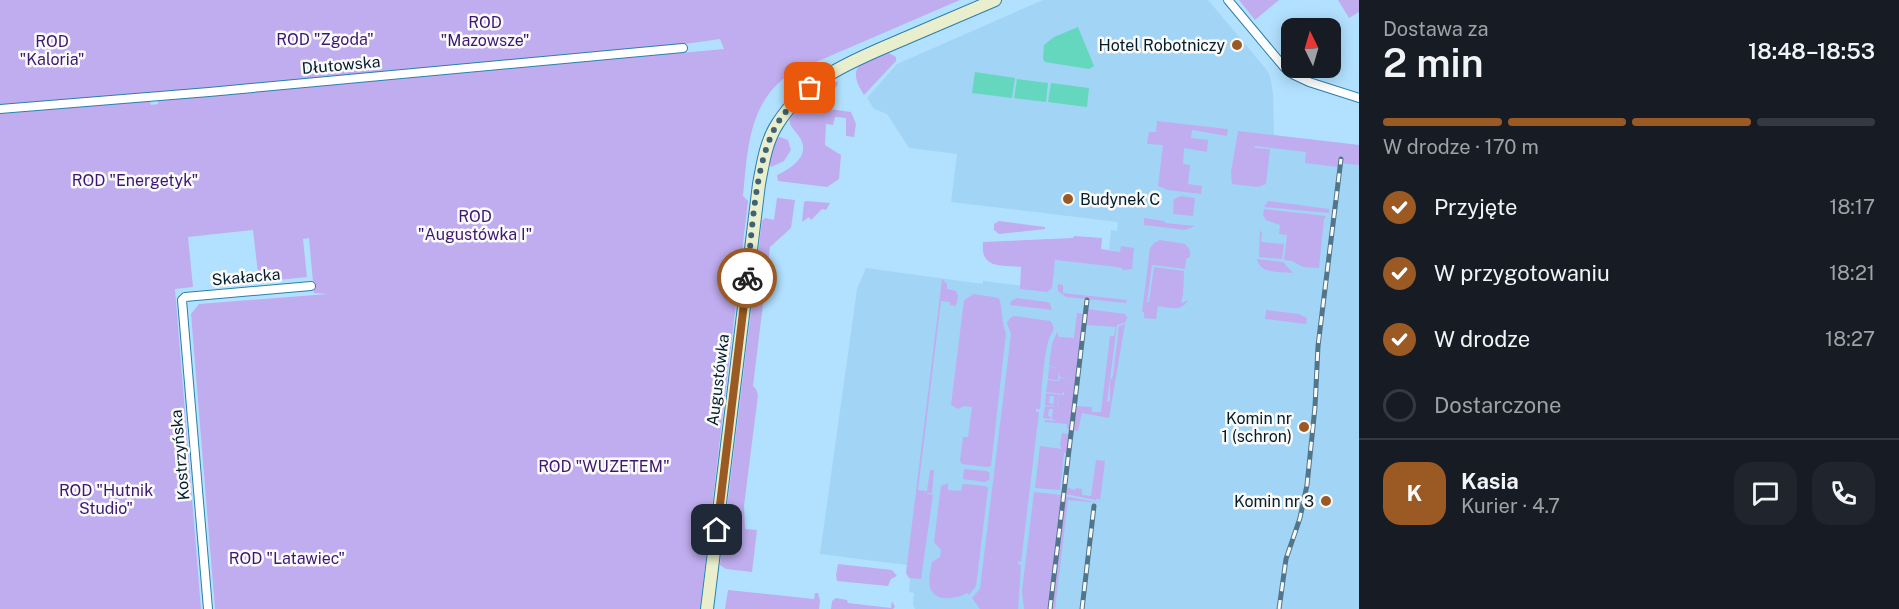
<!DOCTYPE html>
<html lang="pl">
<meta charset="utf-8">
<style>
:root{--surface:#171b24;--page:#20242c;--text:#f1f3f6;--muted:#9ea1a6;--line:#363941;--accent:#9b5a24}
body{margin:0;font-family:"Public Sans",sans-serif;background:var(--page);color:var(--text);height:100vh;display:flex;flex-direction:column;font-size:22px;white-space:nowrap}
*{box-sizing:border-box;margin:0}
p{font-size:20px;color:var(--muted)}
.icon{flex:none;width:33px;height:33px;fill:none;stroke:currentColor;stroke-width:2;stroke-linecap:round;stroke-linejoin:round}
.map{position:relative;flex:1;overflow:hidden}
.sheet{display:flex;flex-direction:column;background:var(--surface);width:540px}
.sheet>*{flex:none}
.needle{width:39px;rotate:355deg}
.tools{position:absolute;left:1281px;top:18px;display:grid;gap:12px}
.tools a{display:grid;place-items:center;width:60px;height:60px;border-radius:12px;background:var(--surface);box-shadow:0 3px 15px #0003;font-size:30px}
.pin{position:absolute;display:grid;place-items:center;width:51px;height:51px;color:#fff;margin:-26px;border-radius:12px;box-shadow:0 3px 9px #0006}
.courier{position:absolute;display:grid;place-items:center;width:60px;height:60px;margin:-30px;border:4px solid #9b5a24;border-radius:50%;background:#fff;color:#222;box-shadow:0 2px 8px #0007}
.headline em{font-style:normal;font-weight:600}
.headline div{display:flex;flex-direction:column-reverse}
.headline{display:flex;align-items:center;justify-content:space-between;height:102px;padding:0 24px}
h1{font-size:39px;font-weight:600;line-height:45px}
.bar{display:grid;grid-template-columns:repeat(4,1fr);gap:9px 6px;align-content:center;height:72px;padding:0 24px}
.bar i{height:8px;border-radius:4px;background:var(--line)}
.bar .active{background:var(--accent)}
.bar p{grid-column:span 4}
.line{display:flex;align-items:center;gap:15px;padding:0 24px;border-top:2px solid var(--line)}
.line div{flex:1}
.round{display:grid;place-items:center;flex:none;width:63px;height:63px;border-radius:18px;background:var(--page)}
ol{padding:0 24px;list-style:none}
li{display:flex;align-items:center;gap:18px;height:66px}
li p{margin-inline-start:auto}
li .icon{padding:6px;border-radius:50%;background:var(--accent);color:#fff;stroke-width:4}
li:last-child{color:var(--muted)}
li i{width:33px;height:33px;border:3px solid var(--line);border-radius:50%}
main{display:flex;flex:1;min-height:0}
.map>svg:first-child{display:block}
.built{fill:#a2d4f5}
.green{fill:#bfadef}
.water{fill:#64d7be}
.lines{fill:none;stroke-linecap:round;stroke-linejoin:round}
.street-casing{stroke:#2a7fac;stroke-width:10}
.secondary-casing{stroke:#2a7fac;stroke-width:14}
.street{stroke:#fff;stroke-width:8}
.secondary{stroke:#e9eecd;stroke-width:12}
.rail-casing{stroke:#51758a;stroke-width:5}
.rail{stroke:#fafafa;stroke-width:3;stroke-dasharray:9;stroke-linecap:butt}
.done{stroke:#406275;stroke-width:6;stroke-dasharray:0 10.8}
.route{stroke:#9b5a24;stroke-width:8}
.poi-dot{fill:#9b5a24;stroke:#fafafa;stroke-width:2}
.labels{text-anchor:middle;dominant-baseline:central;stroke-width:5;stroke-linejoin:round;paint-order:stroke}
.park-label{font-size:16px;fill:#3d1771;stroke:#fafafa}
.poi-label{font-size:16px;fill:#031d2b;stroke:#fafafa;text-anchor:end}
.street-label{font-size:16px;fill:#031d2b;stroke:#fafafa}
</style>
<main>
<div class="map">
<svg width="1359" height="609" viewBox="0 0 1359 609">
<rect width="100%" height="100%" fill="#b2e1ff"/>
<path class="built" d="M1043 0H1208L1266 69 1270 76 1273 93 1274 135 1359 145V609H915L913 604 914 593 909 592 910 579 906 573 907 565 820 554 857 289 866 268 983 284V281L1049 289 1055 260 1116 267 1117 251 1109 250 1111 230 1117 231 1118 222 951 202 957 154 909 148 887 114 874 109 867 98 897 64Z"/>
<path class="green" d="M0 0H960L793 72C748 100 748 149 743 196L748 201 700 609H215L191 314 199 304 328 294 314 293 309 238 303 239 307 277 259 282 253 230 188 237 193 287 175 289 201 609H0V114L150 101 151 105 158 104V101L724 49 720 39 678 45 217 88 0 105Z
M1239 0H1279L1255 20Z
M1338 0H1359V12L1349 18Z
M887 52 896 57V61L864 95C845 65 862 63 887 52Z
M832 81 838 82C838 89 828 93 822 97L823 108 851 112 856 124 854 137 846 136V118L835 117 833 125 826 124 825 145 841 155 839 179 827 187 778 181 777 175C792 168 813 154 798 135 793 128 790 127 789 118 800 105 815 84 832 81Z
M1157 121 1228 129 1227 136 1192 130 1191 138 1208 140 1207 152 1184 148 1183 164 1190 165 1188 184 1202 186 1201 194 1168 190 1158 186 1163 145 1147 144 1149 132H1156Z
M1238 131 1359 145V165L1339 163 1338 167 1305 163 1306 152 1255 146V148L1270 149 1266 184 1258 187 1232 184 1231 172Z
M780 137 788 140 791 150 784 161 771 167 769 162 777 138Z
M1181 196 1195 198 1193 216 1173 214 1174 199Z
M777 198 795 200 791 228 770 247 753 386 756 389 758 395 744 506 745 529 757 530 752 572 726 569 720 565 762 221 765 218 774 220Z
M806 201 830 203 826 210 822 209 811 220 809 217 802 222 804 202Z
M1268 201 1329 209V213L1264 207Z
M1264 209 1326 216 1324 219 1319 268 1303 267 1292 261 1284 260 1287 235 1279 234 1280 225 1266 220 1263 215Z
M1144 218 1164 221 1165 223 1195 226 1185 230 1144 225Z
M999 221 1045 227V229L999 234 994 230V224Z
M1260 231 1262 232 1261 242 1284 244 1282 259 1259 257Z
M1074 236 1102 238 1101 249 1120 252 1121 246 1134 248 1132 269 1122 270V268L1116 267 1055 260 1052 288 1047 292 1020 289 1021 267C1001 265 980 269 983 242L1073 238Z
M1160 240 1185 244 1190 250V257L1186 259 1185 269 1152 265 1147 302H1149L1154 267 1184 271 1183 295 1181 301 1182 303 1188 300C1182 312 1170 308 1158 306L1156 319 1144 318V312H1142L1150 248 1154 243Z
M1257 259 1283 262 1293 273C1280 271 1260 275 1257 259Z
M942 279 947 284V289L956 291 958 296 956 306 950 305V302L941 301 918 490 927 491 930 470H934L932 493H926L933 495 921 579 909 578 906 573Z
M1058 284 1063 285V293L1127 300 1126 303 1066 297 1058 291Z
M974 294 999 298C1003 310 1001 322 1006 333L991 466 987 467 962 464 960 461 963 437H968L972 407 964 406 958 409 951 405 964 300Z
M1017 298 1047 302 1050 303 1052 310 1010 305 1011 301Z
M1087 309 1125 314 1128 319H1126V322L1117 325 1107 402 1110 401V380L1113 376 1119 326 1125 324 1109 418 1082 413 1078 431 1073 430 1076 406 1092 407V412H1101L1110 336H1114L1116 327 1086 325Z
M1266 310 1299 314 1307 318 1306 324 1265 319Z
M1077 313 1083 314 1070 430 1067 428V424L1045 422V420L1056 421 1052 419 1053 409H1049L1048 416 1051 417V419L1043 418 1045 406 1058 407 1059 398 1057 407 1053 406 1054 396H1050L1049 403 1053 404 1052 406 1045 405 1046 393 1064 395V391L1062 394 1046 392 1048 380 1059 381 1060 378 1068 379 1060 377 1059 372 1058 380 1048 379 1049 367 1059 368 1049 366 1052 344 1057 332 1059 337 1074 338Z
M1014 316 1050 321C1058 329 1050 333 1048 342 1043 363 1042 387 1040 409H1036V412H1039L1021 562 1018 561V564L1021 565 1018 609H980L972 598 980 589 1011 334 1007 323 1010 318Z
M1062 433 1069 434 1067 453H1064L1060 490 1035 488 1040 446 1062 449 1060 446Z
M1096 460 1105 461 1100 501 1098 498 1096 500 1065 494 1066 487 1075 490 1076 488 1082 489V495L1091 496Z
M964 469 986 471 990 473 989 480 985 482 963 479Z
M948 483V490L961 491 962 485 965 484 985 486 988 488 976 586 969 595 967 593C957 599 934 603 930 587 928 579 931 570 932 562L940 557 941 550 934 542 941 486Z
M1034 492 1062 495 1048 609H1024L1022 591Z
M1064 496 1100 503 1068 500 1055 609H1051Z
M838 564 892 570 897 576 891 579 888 586 837 581 836 575Z
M728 590 814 599 815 593H818L820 600 819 609H725Z
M836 598 847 600 848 603 891 608 892 601 895 607 893 609H831L832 601Z"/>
<path class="water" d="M1078 27 1094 66 1089 69 1045 62 1043 59 1044 45 1054 37Z
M975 72 1015 78 1012 98 972 93Z
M1017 79 1048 83 1046 102 1014 98Z
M1051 83 1089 88 1087 107 1048 102Z"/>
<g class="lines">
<defs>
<path id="street" d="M1228 0 1284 67 1294 75 1309 82 1359 98
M0 109 209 92 683 48
M208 609 182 300 185 297 311 286"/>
<path id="secondary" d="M707 609 759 184C763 163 766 141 778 123 807 77 859 58 906 38 936 25 965 13 995 0"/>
</defs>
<use href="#street" class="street-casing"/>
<use href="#secondary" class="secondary-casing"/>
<use href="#street" class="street"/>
<use href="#secondary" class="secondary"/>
<defs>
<path id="rail" d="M1050 609 1087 300
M1082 609 1094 506
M1279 609 1286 559 1300 518 1307 485 1315 407 1318 346 1341 159"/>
</defs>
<use href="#rail" class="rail-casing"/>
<use href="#rail" class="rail"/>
</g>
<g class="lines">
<path class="done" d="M747 278C752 235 754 173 772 134 780 115 795 101 810 88"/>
<path class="route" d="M717 530 747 278"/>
</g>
<g class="poi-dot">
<circle cx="1237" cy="45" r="6"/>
<circle cx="1068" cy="199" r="6"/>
<circle cx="1304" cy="427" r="6"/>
<circle cx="1326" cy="501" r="6"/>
</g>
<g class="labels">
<g class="park-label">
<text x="485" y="22">ROD<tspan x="485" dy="18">"Mazowsze"</tspan></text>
<text x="325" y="39">ROD "Zgoda"</text>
<text x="52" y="41">ROD<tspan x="52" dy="18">"Kaloria"</tspan></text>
<text x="135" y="180">ROD "Energetyk"</text>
<text x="475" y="216">ROD<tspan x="475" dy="18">"Augustówka I"</tspan></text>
<text x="604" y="466">ROD "WUZETEM"</text>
<text x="106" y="490">ROD "Hutnik<tspan x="106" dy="18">Studio"</tspan></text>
<text x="287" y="558">ROD "Latawiec"</text>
</g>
<g class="poi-label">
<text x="1225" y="45">Hotel Robotniczy</text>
<text x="1080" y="199" text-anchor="start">Budynek C</text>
<text x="1292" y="418">Komin nr<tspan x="1292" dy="18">1 (schron)</tspan></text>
<text x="1314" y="501">Komin nr 3</text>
</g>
<g class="street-label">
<text transform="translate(341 65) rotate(-5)">Dłutowska</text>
<text transform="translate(246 277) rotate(-5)">Skałacka</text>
<text transform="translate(718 380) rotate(-83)">Augustówka</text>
<text transform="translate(180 455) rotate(-95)">Kostrzyńska</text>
</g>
</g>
</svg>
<div class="tools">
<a><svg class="needle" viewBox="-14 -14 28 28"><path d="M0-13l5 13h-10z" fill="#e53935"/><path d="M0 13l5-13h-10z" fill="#9ea1a6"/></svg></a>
</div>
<div class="pin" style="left:810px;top:88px;background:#ea580c"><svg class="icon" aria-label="bag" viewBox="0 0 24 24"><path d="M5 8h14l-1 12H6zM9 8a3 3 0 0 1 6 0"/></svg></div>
<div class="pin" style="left:717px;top:530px;background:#1f2937"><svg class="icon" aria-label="home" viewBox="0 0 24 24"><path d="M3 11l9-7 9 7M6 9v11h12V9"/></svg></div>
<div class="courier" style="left:747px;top:278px"><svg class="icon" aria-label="bike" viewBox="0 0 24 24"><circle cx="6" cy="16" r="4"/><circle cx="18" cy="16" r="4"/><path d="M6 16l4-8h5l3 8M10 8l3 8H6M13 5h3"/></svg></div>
</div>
<section class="sheet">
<div class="headline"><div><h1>2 min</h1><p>Dostawa za</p></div><em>18:48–18:53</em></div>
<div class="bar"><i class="active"></i><i class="active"></i><i class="active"></i><i></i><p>W drodze · 170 m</p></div>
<ol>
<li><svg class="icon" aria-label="check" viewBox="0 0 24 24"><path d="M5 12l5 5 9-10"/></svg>Przyjęte<p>18:17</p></li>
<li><svg class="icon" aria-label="check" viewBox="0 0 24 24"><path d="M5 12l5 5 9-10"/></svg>W przygotowaniu<p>18:21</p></li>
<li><svg class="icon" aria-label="check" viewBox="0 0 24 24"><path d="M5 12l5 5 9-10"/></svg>W drodze<p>18:27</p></li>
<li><i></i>Dostarczone</li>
</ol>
<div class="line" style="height:108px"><b class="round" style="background:var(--accent);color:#fff">K</b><div><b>Kasia</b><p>Kurier · 4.7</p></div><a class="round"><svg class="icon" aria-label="chat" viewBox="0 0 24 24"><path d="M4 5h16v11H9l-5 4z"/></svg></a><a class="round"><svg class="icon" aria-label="phone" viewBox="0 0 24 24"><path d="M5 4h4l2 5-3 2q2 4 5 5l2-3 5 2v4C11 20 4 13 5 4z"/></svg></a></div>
</section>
</main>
